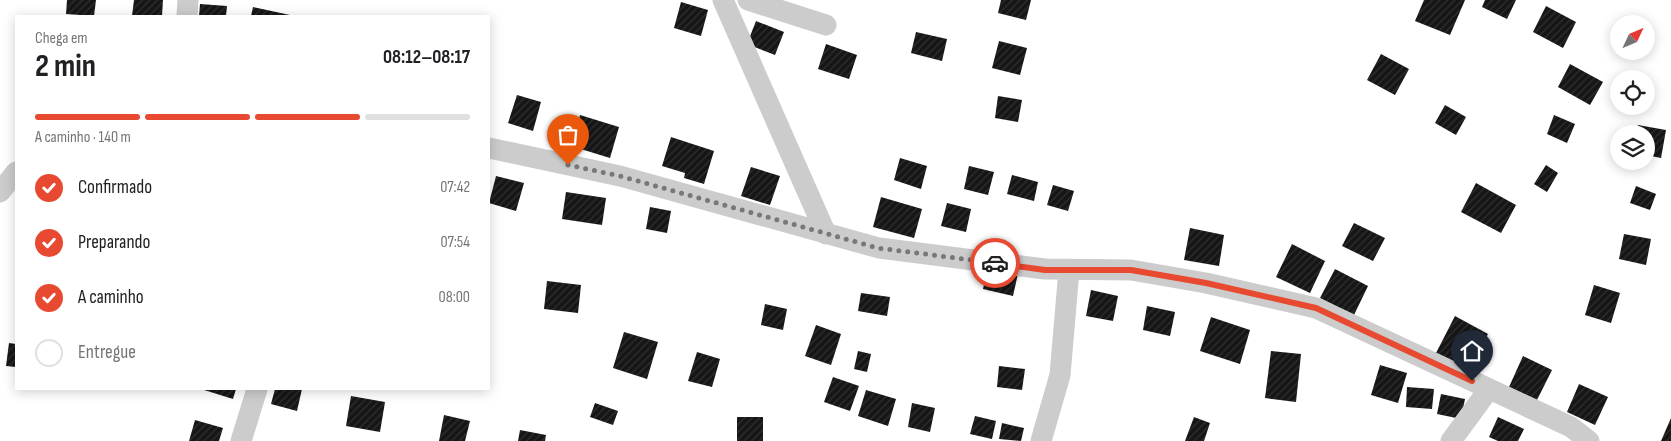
<!DOCTYPE html>
<html lang="pt">
<meta charset="utf-8">
<style>
:root{--surface:#fff;--page:#f2f2f2;--text:#202124;--muted:#757577;--line:#e0e0e0;--accent:#e74a30}
body{margin:0;font-family:"Sofia Sans Condensed",sans-serif;background:var(--page);color:var(--text);height:100vh;display:flex;flex-direction:column;font-size:19px;white-space:nowrap}
*{box-sizing:border-box;margin:0}
p{font-size:16px;color:var(--muted)}
.icon{flex:none;width:28px;height:28px;fill:none;stroke:currentColor;stroke-width:2;stroke-linecap:round;stroke-linejoin:round}
.map{position:relative;flex:1;overflow:hidden}
.side{position:absolute;left:15px;top:15px;width:475px;height:375px;display:flex;flex-direction:column;background:var(--surface);border-radius:0px;box-shadow:0 2px 12px #0003}
.side>*{flex:none}
.needle{width:32px;rotate:46deg}
.controls{position:absolute;left:1610px;top:15px;display:grid;gap:10px}
.controls a{display:grid;place-items:center;width:45px;height:45px;border-radius:50%;background:var(--surface);box-shadow:0 2px 12px #0003;font-size:25px}
.pin{position:absolute;display:grid;place-items:center;width:42px;height:42px;color:#fff;margin:-51px -21px;border-radius:50% 50% 50% 0;rotate:-45deg;box-shadow:0 0 5px #0007}
.pin .icon{rotate:45deg}
.courier{position:absolute;display:grid;place-items:center;width:50px;height:50px;margin:-25px;border:4px solid #e74a30;border-radius:50%;background:#fff;color:#222;box-shadow:0 1px 6px #0007}
.head em{font-style:normal;font-weight:700}
.head div{display:flex;flex-direction:column-reverse}
.head{display:flex;align-items:center;justify-content:space-between;height:85px;padding:0 20px}
h1{font-size:32px;font-weight:700;line-height:38px}
.bar{display:grid;grid-template-columns:repeat(4,1fr);gap:8px 5px;align-content:center;height:60px;padding:0 20px}
.bar i{height:6px;border-radius:4px;background:var(--line)}
.bar .active{background:var(--accent)}
.bar p{grid-column:span 4}
ol{padding:0 20px;list-style:none}
li{display:flex;align-items:center;gap:15px;height:55px}
li p{margin-inline-start:auto}
li .icon{padding:5px;border-radius:50%;background:var(--accent);color:#fff;stroke-width:4}
li:last-child{color:var(--muted)}
li i{width:28px;height:28px;border:2px solid var(--line);border-radius:50%}
.map>svg:first-child{display:block}
.building{fill:url(#building-hatch)}
.lines{fill:none;stroke-linecap:round;stroke-linejoin:round}
.street{stroke:#ccc;stroke-width:21}
.done{stroke:#787878;stroke-width:5;stroke-dasharray:0 9}
.route{stroke:#e74a30;stroke-width:6}
</style>
<div class="map">
<svg width="1671" height="441" viewBox="0 0 1671 441">
<defs>
<pattern id="building-hatch" width="6" height="6" patternUnits="userSpaceOnUse" patternTransform="scale(1.25)"><rect width="6" height="6" fill="#161616"/><path d="M-1 1l2-2M0 6l6-6M5 7l2-2" fill="none" stroke="#303030"/></pattern>
</defs>
<rect width="100%" height="100%" fill="#fff"/>
<path class="building" d="M67 0H96L94 16 66 14Z
M134 0H163L162 16H132Z
M1001 0H1031L1026 20 998 13Z
M1424 0H1465L1450 35 1415 21Z
M1485 0H1516L1507 19 1482 7Z
M681 2 708 10 701 36 674 28Z
M200 4 227 6 226 16H199Z
M1546 6 1576 22 1563 48 1533 32Z
M253 7 290 15 289 16H251Z
M756 21 784 32 775 55 747 44Z
M916 32 947 39 942 61 911 53Z
M999 41 1027 48 1020 75 992 68Z
M826 44 857 55 849 79 818 69Z
M1381 54 1409 69 1395 95 1367 80Z
M1570 64 1603 82 1590 105 1558 87Z
M517 95 541 102 533 131 508 123Z
M998 96 1022 100 1018 122 995 118Z
M1445 105 1466 117 1456 135 1435 123Z
M580 115 619 127 610 158 571 146Z
M1554 115 1575 124 1567 143 1547 134Z
M1638 125 1666 130 1661 158 1646 155V134H1636Z
M671 137 714 151 704 184 684 178 685 173 662 166Z
M900 158 927 166 921 189 894 180Z
M1546 165 1558 173 1547 192 1534 184Z
M969 166 994 172 988 195 964 189Z
M751 167 780 176 770 205 741 196Z
M1012 175 1038 182 1034 201 1007 194Z
M496 176 524 183 516 211 489 203Z
M1476 183 1516 205 1501 233 1461 212Z
M1053 185 1074 191 1068 211 1047 205Z
M1636 186 1656 194 1650 210 1630 203Z
M566 192 606 198 602 225 562 219Z
M881 197 922 209 914 238 873 227Z
M947 203 971 209 966 232 941 226Z
M650 207 671 211 667 233 646 229Z
M1354 223 1385 238 1373 261 1342 246Z
M1190 228 1224 235 1219 266 1184 260Z
M1624 234 1651 239 1646 265 1619 259Z
M1292 244 1325 261 1310 293 1276 277Z
M989 263 1019 269 1013 296 983 289Z
M1335 269 1368 286 1354 315 1320 298Z
M547 281 581 285 578 313 544 309Z
M1594 285 1620 293 1611 323 1585 315Z
M1091 290 1118 296 1113 321 1086 316Z
M861 293 890 297 887 316 858 311Z
M765 304 787 309 783 330 761 325Z
M1147 306 1175 312 1170 336 1143 330Z
M1455 316 1488 334 1469 370 1436 353Z
M1211 317 1250 330 1240 364 1200 351Z
M816 325 841 334 831 365 805 356Z
M624 332 658 342 647 379 613 368Z
M9 343 16 344V367L6 366Z
M858 351 871 354 867 372 854 369Z
M1271 351 1301 354 1296 402 1265 398Z
M697 352 720 359 712 387 688 381Z
M1523 356 1552 370 1537 400 1509 387Z
M1380 365 1407 373 1398 403 1371 395Z
M999 366 1025 369 1022 390 997 387Z
M833 377 859 386 850 411 824 402Z
M1579 384 1608 397 1595 425 1567 412Z
M1407 387 1434 389 1432 409 1406 407Z
M201 389H236L233 399Z
M275 389H302L297 411 271 404Z
M866 390 896 399 888 426 858 416Z
M1441 394 1465 399 1461 419 1437 414Z
M351 396 385 402 380 432 346 426Z
M595 403 618 411 613 425 590 417Z
M912 403 935 408 930 432 908 427Z
M444 415 470 421 465 441H439Z
M975 416 996 421 992 439 970 434Z
M737 417H763V441H737Z
M1194 417 1210 423 1204 441H1185Z
M1498 417 1524 429 1518 441H1498L1489 437Z
M1671 418V441H1661Z
M195 420 223 428 219 441H189Z
M1002 423 1024 428 1021 441 999 439Z
M520 430 546 435 545 441H518Z"/>
<g class="lines">
<path class="street" d="M723 0 826 234
M748 0 826 25
M187 16 188 0
M489 148 620 176 879 248 1045 269 1131 270 1206 283 1316 308 1571 427 1589 441
M0 192 16 172
M241 441 257 389
M1041 441 1060 375 1069 270
M1451 441 1489 389"/>
</g>
<g class="lines">
<path class="done" d="M568 165 620 176 878 248 995 263"/>
<path class="route" d="M995 263 1045 270H1131L1206 283 1316 308 1472 381"/>
</g>
</svg>
<div class="controls">
<a><svg class="needle" viewBox="-14 -14 28 28"><path d="M0-13l5 13h-10z" fill="#e53935"/><path d="M0 13l5-13h-10z" fill="#757577"/></svg></a>
<a><svg class="icon" aria-label="locate" viewBox="0 0 24 24"><circle cx="12" cy="12" r="6"/><path d="M12 2v4M12 18v4M2 12h4M18 12h4"/></svg></a>
<a><svg class="icon" aria-label="layers" viewBox="0 0 24 24"><path d="M12 4l9 5-9 5-9-5zM3 14l9 5 9-5"/></svg></a>
</div>
<div class="pin" style="left:568px;top:165px;background:#ea580c"><svg class="icon" aria-label="bag" viewBox="0 0 24 24"><path d="M5 8h14l-1 12H6zM9 8a3 3 0 0 1 6 0"/></svg></div>
<div class="pin" style="left:1472px;top:381px;background:#1f2937"><svg class="icon" aria-label="home" viewBox="0 0 24 24"><path d="M3 11l9-7 9 7M6 9v11h12V9"/></svg></div>
<div class="courier" style="left:995px;top:263px"><svg class="icon" aria-label="car" viewBox="0 0 24 24"><path d="M5 17H2v-5l4-1 3-4h7l3 4 3 1v5h-3M9 17h6M6 11h13"/><circle cx="7" cy="17" r="2"/><circle cx="17" cy="17" r="2"/></svg></div>
<section class="side">
<div class="head"><div><h1>2 min</h1><p>Chega em</p></div><em>08:12–08:17</em></div>
<div class="bar"><i class="active"></i><i class="active"></i><i class="active"></i><i></i><p>A caminho · 140 m</p></div>
<ol>
<li><svg class="icon" aria-label="check" viewBox="0 0 24 24"><path d="M5 12l5 5 9-10"/></svg>Confirmado<p>07:42</p></li>
<li><svg class="icon" aria-label="check" viewBox="0 0 24 24"><path d="M5 12l5 5 9-10"/></svg>Preparando<p>07:54</p></li>
<li><svg class="icon" aria-label="check" viewBox="0 0 24 24"><path d="M5 12l5 5 9-10"/></svg>A caminho<p>08:00</p></li>
<li><i></i>Entregue</li>
</ol>
</section>
</div>
